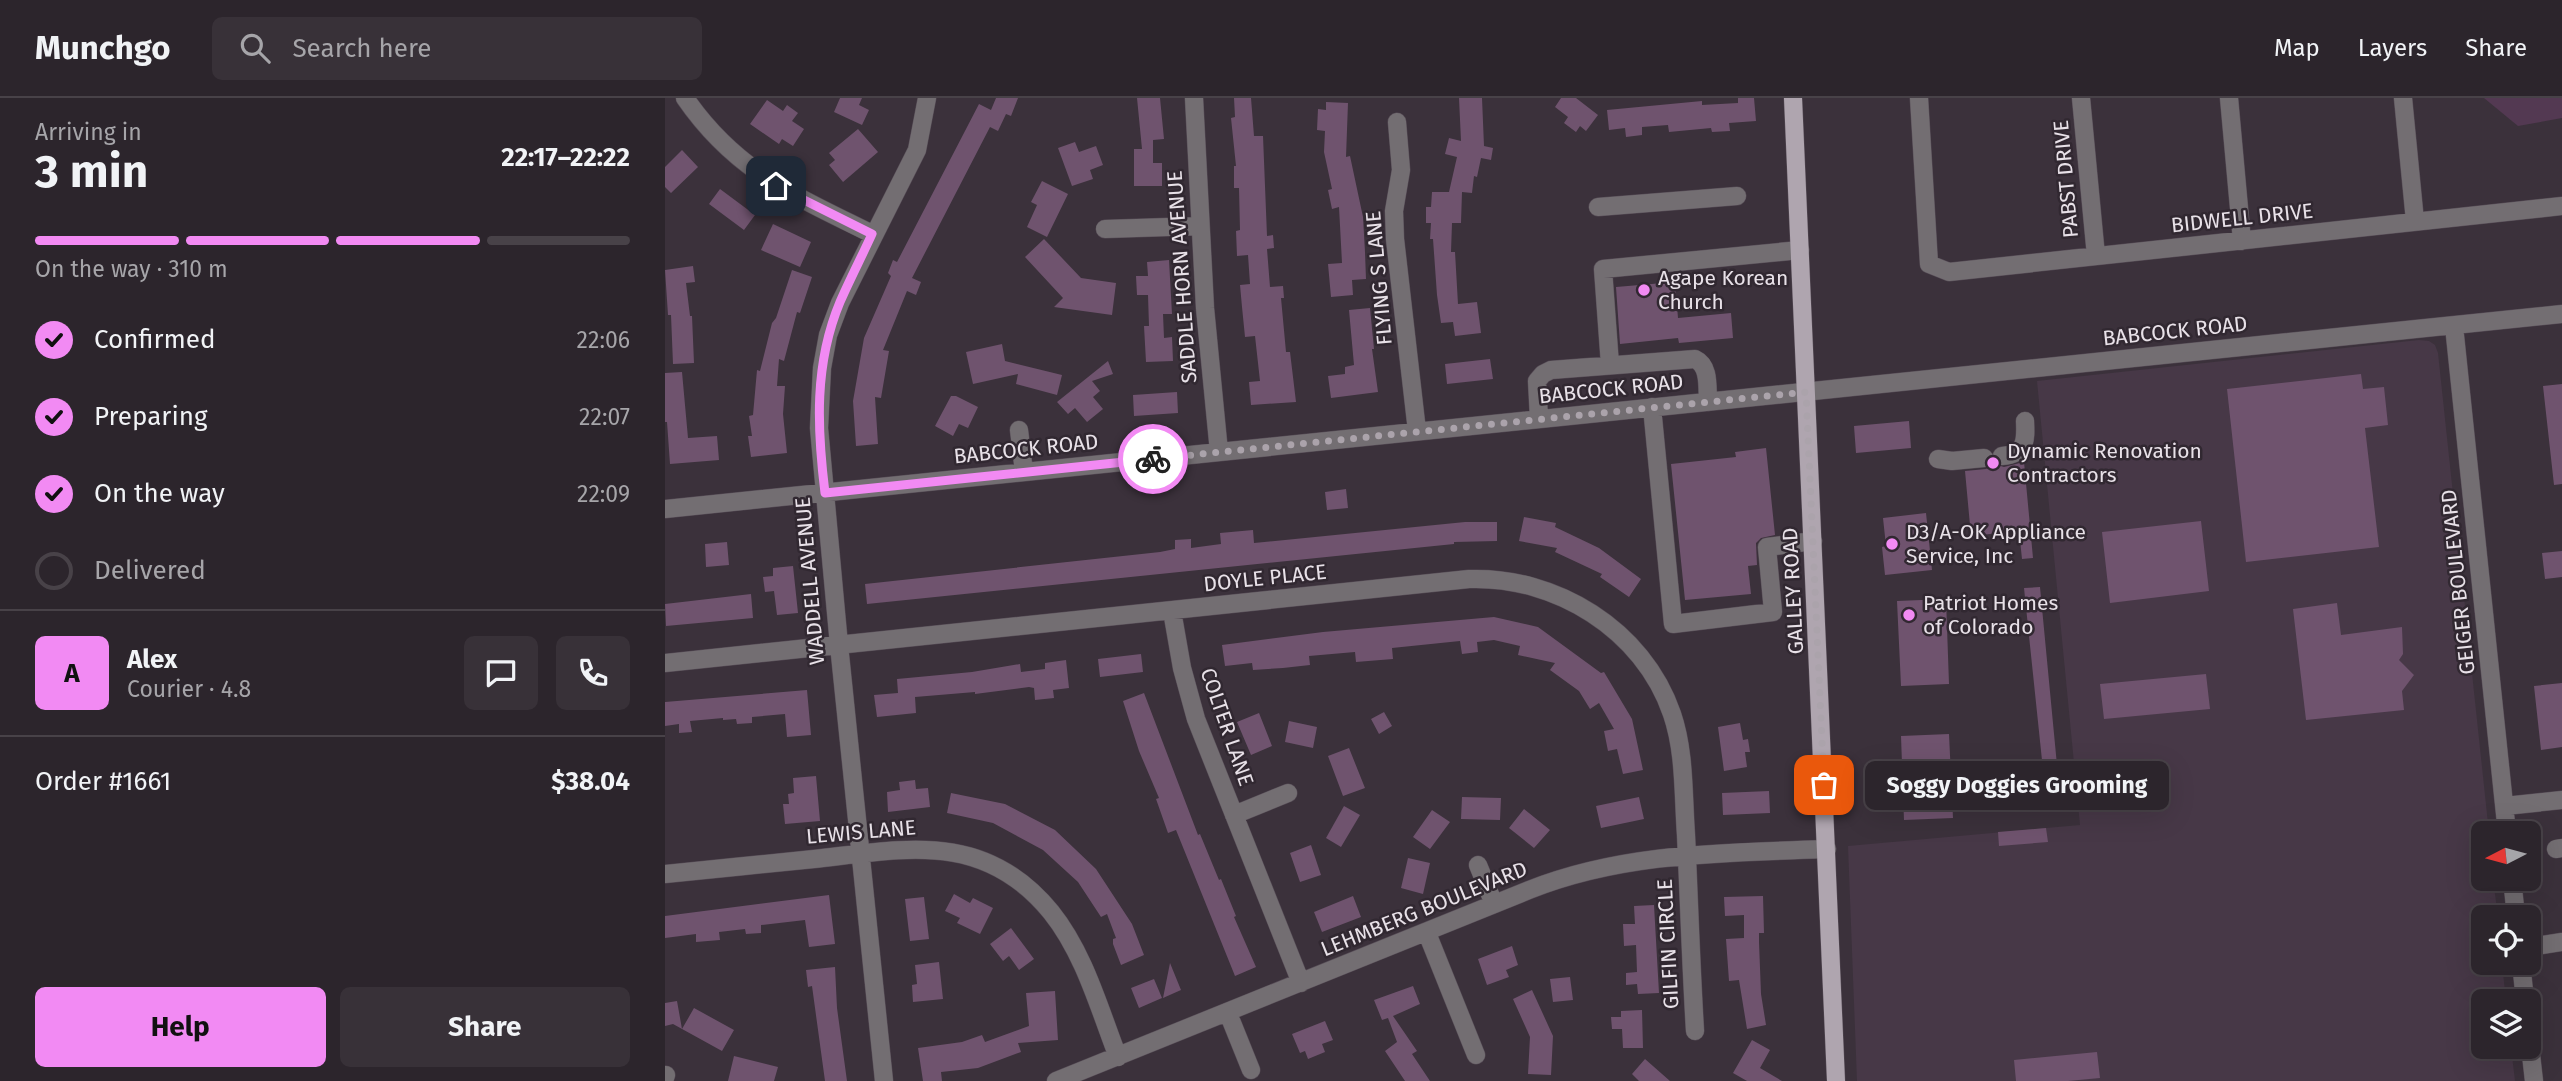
<!DOCTYPE html>
<meta charset="utf-8">
<style>
:root{--surface:#2c252c;--page:#383138;--text:#f1f3f6;--muted:#a6a5a9;--line:#484248;--accent:#f28af3}
body{margin:0;font-family:"Fira Sans",sans-serif;background:var(--page);color:var(--text);height:100vh;display:flex;flex-direction:column;font-size:26px;white-space:nowrap}
*{box-sizing:border-box;margin:0}
p{font-size:23px;color:var(--muted)}
.icon{flex:none;width:38px;height:38px;fill:none;stroke:currentColor;stroke-width:2;stroke-linecap:round;stroke-linejoin:round}
.map{position:relative;flex:1;overflow:hidden}
.side{display:flex;flex-direction:column;background:var(--surface);width:665px}
.side>*{flex:none}
.needle{width:46px;rotate:264deg}
.controls{position:absolute;left:1806px;top:723px;display:grid;gap:14px}
.controls a{display:grid;place-items:center;width:70px;height:70px;border-radius:10px;background:var(--surface);box-shadow:0 7px 28px #0002,0 0 0 2px var(--line);font-size:35px}
.pin{position:absolute;display:grid;place-items:center;width:60px;height:60px;color:#fff;margin:-30px;border-radius:14px;box-shadow:0 4px 10px #0006}
.courier{position:absolute;display:grid;place-items:center;width:70px;height:70px;margin:-35px;border:5px solid #f28af3;border-radius:50%;background:#fff;color:#222;box-shadow:0 2px 9px #0007}
.bubble{position:absolute;height:49px;border-radius:10px;background:var(--surface);box-shadow:0 7px 28px #0002,0 0 0 2px var(--line);font-size:23px;font-weight:700;line-height:49px;text-align:center}
.summary em{font-style:normal;font-weight:700}
.summary div{display:flex;flex-direction:column-reverse}
.summary{display:flex;align-items:center;justify-content:space-between;height:119px;padding:0 35px}
h1{font-size:46px;font-weight:700;line-height:52px}
.bar{display:grid;grid-template-columns:repeat(4,1fr);gap:10px 7px;align-content:center;height:84px;padding:0 35px}
.bar i{height:9px;border-radius:5px;background:var(--line)}
.bar .selected{background:var(--accent)}
.bar p{grid-column:span 4}
.line{display:flex;align-items:center;gap:18px;padding:0 35px;border-top:2px solid var(--line)}
.line div{flex:1}
.round{display:grid;place-items:center;flex:none;width:74px;height:74px;border-radius:10px;background:var(--page)}
ol{padding:0 35px;list-style:none}
li{display:flex;align-items:center;gap:21px;height:77px}
li p{margin-inline-start:auto}
li .icon{padding:7px;border-radius:50%;background:var(--accent);color:#111;stroke-width:4}
li:last-child{color:var(--muted)}
li i{width:38px;height:38px;border:4px solid var(--line);border-radius:50%}
.action{display:flex;gap:14px;margin-top:auto;padding:14px 35px}
.action a{flex:1;height:80px;border-radius:10px;background:var(--accent);color:#111;font-size:28px;font-weight:700;line-height:80px;text-align:center}
.action a+a{background:var(--page);color:var(--text)}
header{display:flex;align-items:center;gap:42px;box-sizing:border-box;height:98px;padding:0 35px;background:var(--surface);border-bottom:2px solid var(--line)}
header strong{font-size:33px}
nav{display:flex;gap:38px;margin-inline-start:auto;font-size:24px}
.search{width:490px;height:63px;background:var(--page);display:flex;align-items:center;gap:18px;box-sizing:border-box;padding:0 24px;border-radius:10px;color:var(--muted);font-size:26px}
main{display:flex;flex:1;min-height:0}
.map>svg:first-child{display:block}
.built{fill:#473847}
.green{fill:#533952}
.building{fill:#6f536e}
.lines{fill:none;stroke-linecap:round;stroke-linejoin:round}
.minor-casing{stroke:#574d57;stroke-width:19}
.major-casing{stroke:#574d57;stroke-width:19}
.minor{stroke:#736e72;stroke-width:18}
.major{stroke:#afa5af;stroke-width:18}
.done{stroke:#aba3ab;stroke-width:7;stroke-dasharray:0 12.6}
.route{stroke:#f28af3;stroke-width:9}
.poi-dot{fill:#f28af3;stroke:#312831;stroke-width:2.5}
.labels{text-anchor:middle;dominant-baseline:central;stroke-width:5;stroke-linejoin:round;paint-order:stroke}
.street-label{font-size:21px;fill:#e8e1e8;stroke:#312831}
.poi-label{font-size:21px;fill:#e8e1e8;stroke:#312831;text-anchor:start}
</style>
<header>
<strong>Munchgo</strong>
<div class="search"><svg class="icon" aria-label="search" viewBox="0 0 24 24"><circle cx="10" cy="10" r="6"/><path d="M15 15l6 6"/></svg>Search here</div>
<nav><a>Map</a><a>Layers</a><a>Share</a></nav>
</header>
<main>
<section class="side">
<div class="summary"><div><h1>3 min</h1><p>Arriving in</p></div><em>22:17–22:22</em></div>
<div class="bar"><i class="selected"></i><i class="selected"></i><i class="selected"></i><i></i><p>On the way · 310 m</p></div>
<ol>
<li><svg class="icon" aria-label="check" viewBox="0 0 24 24"><path d="M5 12l5 5 9-10"/></svg>Confirmed<p>22:06</p></li>
<li><svg class="icon" aria-label="check" viewBox="0 0 24 24"><path d="M5 12l5 5 9-10"/></svg>Preparing<p>22:07</p></li>
<li><svg class="icon" aria-label="check" viewBox="0 0 24 24"><path d="M5 12l5 5 9-10"/></svg>On the way<p>22:09</p></li>
<li><i></i>Delivered</li>
</ol>
<div class="line" style="height:126px"><b class="round" style="background:var(--accent);color:#111">A</b><div><b>Alex</b><p>Courier · 4.8</p></div><a class="round"><svg class="icon" aria-label="chat" viewBox="0 0 24 24"><path d="M4 5h16v11H9l-5 4z"/></svg></a><a class="round"><svg class="icon" aria-label="phone" viewBox="0 0 24 24"><path d="M5 4h4l2 5-3 2q2 4 5 5l2-3 5 2v4C11 20 4 13 5 4z"/></svg></a></div>
<div class="line" style="height:91px"><div>Order #1661</div><b>$38.04</b></div>
<div class="action"><a>Help</a><a>Share</a></div>
</section>
<div class="map">
<svg width="1897" height="983" viewBox="0 0 1897 983">
<rect width="100%" height="100%" fill="#3b313b"/>
<path class="built" d="M1754 242 1764 243 1770 247 1773 255 1824 735H1818V780L1828 781 1833 819H1818V864L1837 865 1841 903H1818V948L1846 949 1850 983H1192L1183 748 1415 727 1372 283Z"/>
<path class="green" d="M1819 0H1897V20L1853 28Z"/>
<path class="building" d="M175 0H197L194 7 204 12 197 27 169 14Z
M331 0H353L346 18 341 16 333 33 325 29 247 180 256 184 251 197 242 193 218 252 224 253 216 300 210 299 213 346 191 348 188 303 199 240 226 178 223 175 228 162 232 164 314 6 326 12Z
M472 0H495L499 41 488 42V65H497V88H469V51H477Z
M569 0H586L589 38H598L602 138 608 137 609 150 602 151 605 189 618 188 619 200H616L621 254H625L631 304 586 307 584 284 595 283 590 238 580 239 577 209 575 187 585 186 583 157 572 158 571 133 575 132 574 90H569V68H571L566 20 570 19Z
M794 0H817L819 48 828 50 826 62 816 60 812 79 809 78 807 95 797 94 796 125H787L786 154H790L793 206 812 204 816 235 790 238 788 224 776 225 772 197 768 141H765L766 125H761V109H766L767 94H784L792 59 780 56 784 40 796 43Z
M896 0H911L933 17 921 33 915 28 911 34 899 25 903 19 890 9Z
M1073 0H1089L1091 23 1064 25 1065 33 1047 34 1046 30 1004 34 1003 27 977 29V37L961 39 960 30 944 32 942 12 1037 3V7L1073 5Z
M102 2 118 13 122 7 133 15 127 23 139 31 128 48 117 41 114 46 85 26Z
M661 4 683 5 681 59 685 58 698 119 700 154 701 181 687 182 688 197 666 199 663 166 677 165 674 109 667 111 663 92 667 91 659 54 660 33 652 32 653 11 661 12Z
M193 31 213 54 178 84 164 67 170 62 164 55Z
M410 44 414 54 431 48 438 67 425 72 428 81 407 88 393 50Z
M17 52 33 69 6 95 0 89V69Z
M377 83 403 96 382 139 362 129 372 107 366 104Z
M55 91 90 117 79 132 44 106Z
M108 126 146 144 135 169 96 152Z
M379 141 416 180 451 185 447 217 389 209 398 200 360 159Z
M504 162 507 216H498L499 240 507 239 508 263 481 264 479 228H484L483 197H472L471 178H483L482 164Z
M28 168 30 184 21 185 25 218H27L29 265 8 266 6 217H3L0 172Z
M127 172 147 179 135 215 132 214 119 263 114 261 112 288H120L118 316 122 355 86 359 83 338H87L84 318 88 317 92 272 95 273 107 225 111 220Z
M1010 184 1013 220 1066 215 1068 240 1014 245 1013 240 955 246 951 189Z
M705 210 709 251H707L713 294 666 300 663 278 680 276V269L689 267 684 212Z
M337 246 340 263 397 277 392 297 351 286 353 276 308 286 301 254Z
M825 261 828 281 782 286 780 266Z
M443 263 448 276 427 283 435 293 428 299 438 311 422 324 410 310 403 316 392 304Z
M17 274 23 340 52 338 54 362 5 366 2 324H0V275Z
M1696 276 1698 291 1719 289 1723 327 1700 330 1714 449 1581 464 1562 291Z
M1897 286V386L1889 387 1878 288Z
M512 294 513 315 469 318 468 297Z
M286 298H291L313 309 303 330 294 326 288 338 270 328Z
M1244 323 1246 350 1191 355 1189 328Z
M1101 350 1110 437 1096 440 1091 445 1092 467 1083 468 1086 496 1020 502 1006 366 1071 359 1070 354Z
M1359 364 1368 460 1357 461 1354 433 1306 438 1300 373 1321 371 1329 366 1339 369Z
M681 391 683 410 662 412 660 394Z
M1261 415 1267 472 1220 477 1217 449 1221 448 1218 420Z
M859 419 891 425 890 429 934 450 976 481 964 499 935 479 937 476 890 454 892 450 854 443Z
M1536 423 1544 493 1445 505 1437 434Z
M800 424H832V443L789 444V446L202 506 200 486 495 454 510 451V442L526 441V450L556 446 555 435 588 432 589 445Z
M62 444 64 467 41 469 40 446Z
M1897 453V479L1880 481 1877 455Z
M128 468 133 515 112 517 109 493 100 494 98 479 108 478V470Z
M1375 489 1396 709 1382 710 1359 490Z
M86 496 88 520 1 528 0 506Z
M1281 501 1284 586 1236 588 1232 503Z
M1672 505 1676 537 1737 529 1738 556 1734 562 1749 577 1737 593 1739 612 1641 622 1628 511Z
M829 519 873 529 936 575 939 574 967 621 978 672 958 676 952 651 943 653 939 633 949 631 934 605 925 611 914 593 885 572 890 565 853 557 855 548 829 542 812 544 813 554 797 556 795 543 727 550 728 561 691 564 690 554 644 558 645 567 618 570 588 572 587 565 560 568 557 547 658 534Z
M476 556 478 574 435 579 433 561Z
M401 562 404 590 388 592 389 600 370 602 369 590 364 589 310 596V594L250 599 251 615 212 619 209 597 233 595 232 581 307 574 355 566 356 574 380 571V565Z
M1541 576 1545 611 1439 621 1435 586Z
M1897 585V649L1876 652 1869 588Z
M142 592 146 637 122 639 120 616 87 619V625L72 626 71 621 58 622V620L25 623 27 634 14 635V626L0 628V604Z
M479 595 533 737 535 736 554 782 556 781 571 818 569 819 591 869 570 878 511 732 503 735 491 701 494 700 474 653 458 603Z
M719 614 727 628 714 636 706 621Z
M594 615 607 648 586 657 572 624Z
M624 623 652 629 648 650 620 644Z
M1075 625 1078 642 1083 641 1085 654H1080L1082 669 1059 673 1053 629Z
M1284 636 1288 720 1239 722 1236 638Z
M684 650 700 690 678 698 663 658Z
M151 678 155 723 120 726 118 706H124L123 696 129 695 128 680Z
M250 682 251 691 263 690 265 709 223 714 222 694 235 692 234 684Z
M1104 693 1105 715 1058 717 1057 695Z
M286 695 340 706 390 732 431 771 467 826 479 857 456 867 448 846V841L451 840 442 816 436 819 413 784 378 752 328 725 282 715Z
M797 699 836 700 835 722 796 721Z
M974 699 979 721 936 730 931 708Z
M679 708 695 717 676 749 661 740Z
M859 711 885 732 869 750 844 730Z
M767 712 785 724 765 751 748 739Z
M1381 730 1383 744 1334 748 1333 734Z
M646 747 656 777 635 784 625 755Z
M743 760 765 765 758 796 736 790Z
M289 796 305 805 308 800 328 810 315 836 292 825 295 820 280 813Z
M164 797 170 846 144 849 140 822 96 827V835L81 836 80 831 54 834 55 842 31 844V836L0 840V818Z
M688 798 696 819 657 834 649 814Z
M1098 798 1099 835H1094V844L1096 896 1101 927 1082 931 1074 882 1064 883 1061 841 1079 840V817L1060 818 1059 799Z
M259 799 264 841 245 843 240 801Z
M989 807 994 895 973 896 972 886 961 887V875L972 874 971 847 959 848 958 826H970L969 808Z
M346 830 369 861 354 872 344 858 338 863 325 846Z
M847 848 853 867 841 872 844 879 822 887 813 861Z
M274 864 278 901 248 904 247 887 252 886 250 867Z
M505 865 516 892 498 900Z
M170 869 172 910 182 983H160L147 888 143 889 141 872Z
M905 879 908 902 888 904 885 881Z
M489 881 497 900 474 910 466 890Z
M748 888 755 906 728 918 752 953 747 956 765 983H740L720 953 732 944 723 920 717 922 709 902Z
M867 892 888 938 886 977 863 976 865 939 848 901Z
M390 893 393 942 353 945 356 954 313 970 276 974 277 983H258L253 950 297 944 317 937 320 944 364 928 361 895Z
M12 903 17 931 29 910 69 932 57 953 8 926 0 928V905Z
M977 912 978 950H958L957 931H947L946 919H956V913Z
M660 923 668 942 657 946 660 954 643 961 640 953 635 955 627 936Z
M1087 942 1105 952 1095 970 1117 983H1082L1068 975Z
M1432 954 1435 980 1403 983H1351L1349 962Z
M69 958 113 969 109 983H63Z
M980 961 1005 983H974L967 976Z"/>
<g class="lines">
<defs>
<path id="minor" d="M20 0C71 74 131 98 207 136
M529 0 540 210 554 354
M1254 0 1264 166 1284 174 1897 108
M1416 0 1431 158
M1564 0 1577 143
M1738 0 1750 123
M732 24 736 72 729 113 730 141 752 333
M933 109 1072 98
M440 131 535 128
M1789 228 1842 735
M945 267 938 171 1135 152
M987 309 1008 526 1108 514 1102 449 1148 443
M874 321 872 283 878 276 886 272 1030 261C1045 268 1042 289 1043 304
M354 332 359 374
M1337 358C1361 356 1361 343 1360 323
M1273 361 1287 363 1319 360
M0 411 1897 216
M507 513 517 570 531 621 636 885
M0 565 804 481C890 478 978 531 1007 616 1020 654 1018 696 1021 737 1024 802 1026 867 1030 933
M1840 708 1897 702
M569 717 623 695
M1891 751 1897 750
M813 767 829 806
M0 776C50 771 99 766 149 761 240 751 319 732 386 814 419 855 434 910 453 959
M1847 780 1851 819
M762 835 811 957
M1864 849 1897 844
M1856 864 1860 903
M563 915 586 972
M1864 939 1869 983
M0 980 1 977
M219 983 174 547 154 330 157 270 163 237 175 205 252 52 262 0
M391 983 864 792C959 754 1061 755 1162 751"/>
<path id="major" d="M1128 0 1171 983"/>
</defs>
<use href="#minor" class="minor-casing"/>
<use href="#major" class="major-casing"/>
<use href="#minor" class="minor"/>
<use href="#major" class="major"/>
</g>
<g class="lines">
<path class="done" d="M488 361 1141 294 1159 687"/>
<path class="route" d="M111 88 207 136C197 158 185 181 175 204 149 266 152 330 160 395L488 361"/>
</g>
<g class="poi-dot">
<circle cx="979" cy="192" r="7"/>
<circle cx="1328" cy="365" r="7"/>
<circle cx="1227" cy="446" r="7"/>
<circle cx="1244" cy="517" r="7"/>
</g>
<g class="labels">
<g class="street-label">
<text transform="translate(1401 81) rotate(-95)">PABST DRIVE</text>
<text transform="translate(1577 120) rotate(-6)">BIDWELL DRIVE</text>
<text transform="translate(517 179) rotate(-94)">SADDLE HORN AVENUE</text>
<text transform="translate(714 180) rotate(-95)">FLYING S LANE</text>
<text transform="translate(1510 233) rotate(-6)">BABCOCK ROAD</text>
<text transform="translate(946 291) rotate(-6)">BABCOCK ROAD</text>
<text transform="translate(361 351) rotate(-6)">BABCOCK ROAD</text>
<text transform="translate(600 480) rotate(-6)">DOYLE PLACE</text>
<text transform="translate(145 483) rotate(-95)">WADDELL AVENUE</text>
<text transform="translate(1793 484) rotate(-96)">GEIGER BOULEVARD</text>
<text transform="translate(1128 493) rotate(-93)">GALLEY ROAD</text>
<text transform="translate(562 629) rotate(71)">COLTER LANE</text>
<text transform="translate(196 734) rotate(-5)">LEWIS LANE</text>
<text transform="translate(759 811) rotate(-22)">LEHMBERG BOULEVARD</text>
<text transform="translate(1003 846) rotate(-93)">GILFIN CIRCLE</text>
</g>
<g class="poi-label">
<text x="993" y="180">Agape Korean<tspan x="993" dy="24">Church</tspan></text>
<text x="1342" y="353">Dynamic Renovation<tspan x="1342" dy="24">Contractors</tspan></text>
<text x="1241" y="434">D3/A-OK Appliance<tspan x="1241" dy="24">Service, Inc</tspan></text>
<text x="1258" y="505">Patriot Homes<tspan x="1258" dy="24">of Colorado</tspan></text>
</g>
</g>
</svg>
<div class="controls">
<a><svg class="needle" viewBox="-14 -14 28 28"><path d="M0-13l5 13h-10z" fill="#e53935"/><path d="M0 13l5-13h-10z" fill="#a6a5a9"/></svg></a>
<a><svg class="icon" aria-label="locate" viewBox="0 0 24 24"><circle cx="12" cy="12" r="6"/><path d="M12 2v4M12 18v4M2 12h4M18 12h4"/></svg></a>
<a><svg class="icon" aria-label="layers" viewBox="0 0 24 24"><path d="M12 4l9 5-9 5-9-5zM3 14l9 5 9-5"/></svg></a>
</div>
<div class="pin" style="left:1159px;top:687px;background:#ea580c"><svg class="icon" aria-label="bag" viewBox="0 0 24 24"><path d="M5 8h14l-1 12H6zM9 8a3 3 0 0 1 6 0"/></svg></div>
<div class="pin" style="left:111px;top:88px;background:#1f2937"><svg class="icon" aria-label="home" viewBox="0 0 24 24"><path d="M3 11l9-7 9 7M6 9v11h12V9"/></svg></div>
<div class="courier" style="left:488px;top:361px"><svg class="icon" aria-label="bike" viewBox="0 0 24 24"><circle cx="6" cy="16" r="4"/><circle cx="18" cy="16" r="4"/><path d="M6 16l4-8h5l3 8M10 8l3 8H6M13 5h3"/></svg></div>
<div class="bubble" style="left:1200px;top:663px;width:304px">Soggy Doggies Grooming</div>
</div>
</main>
